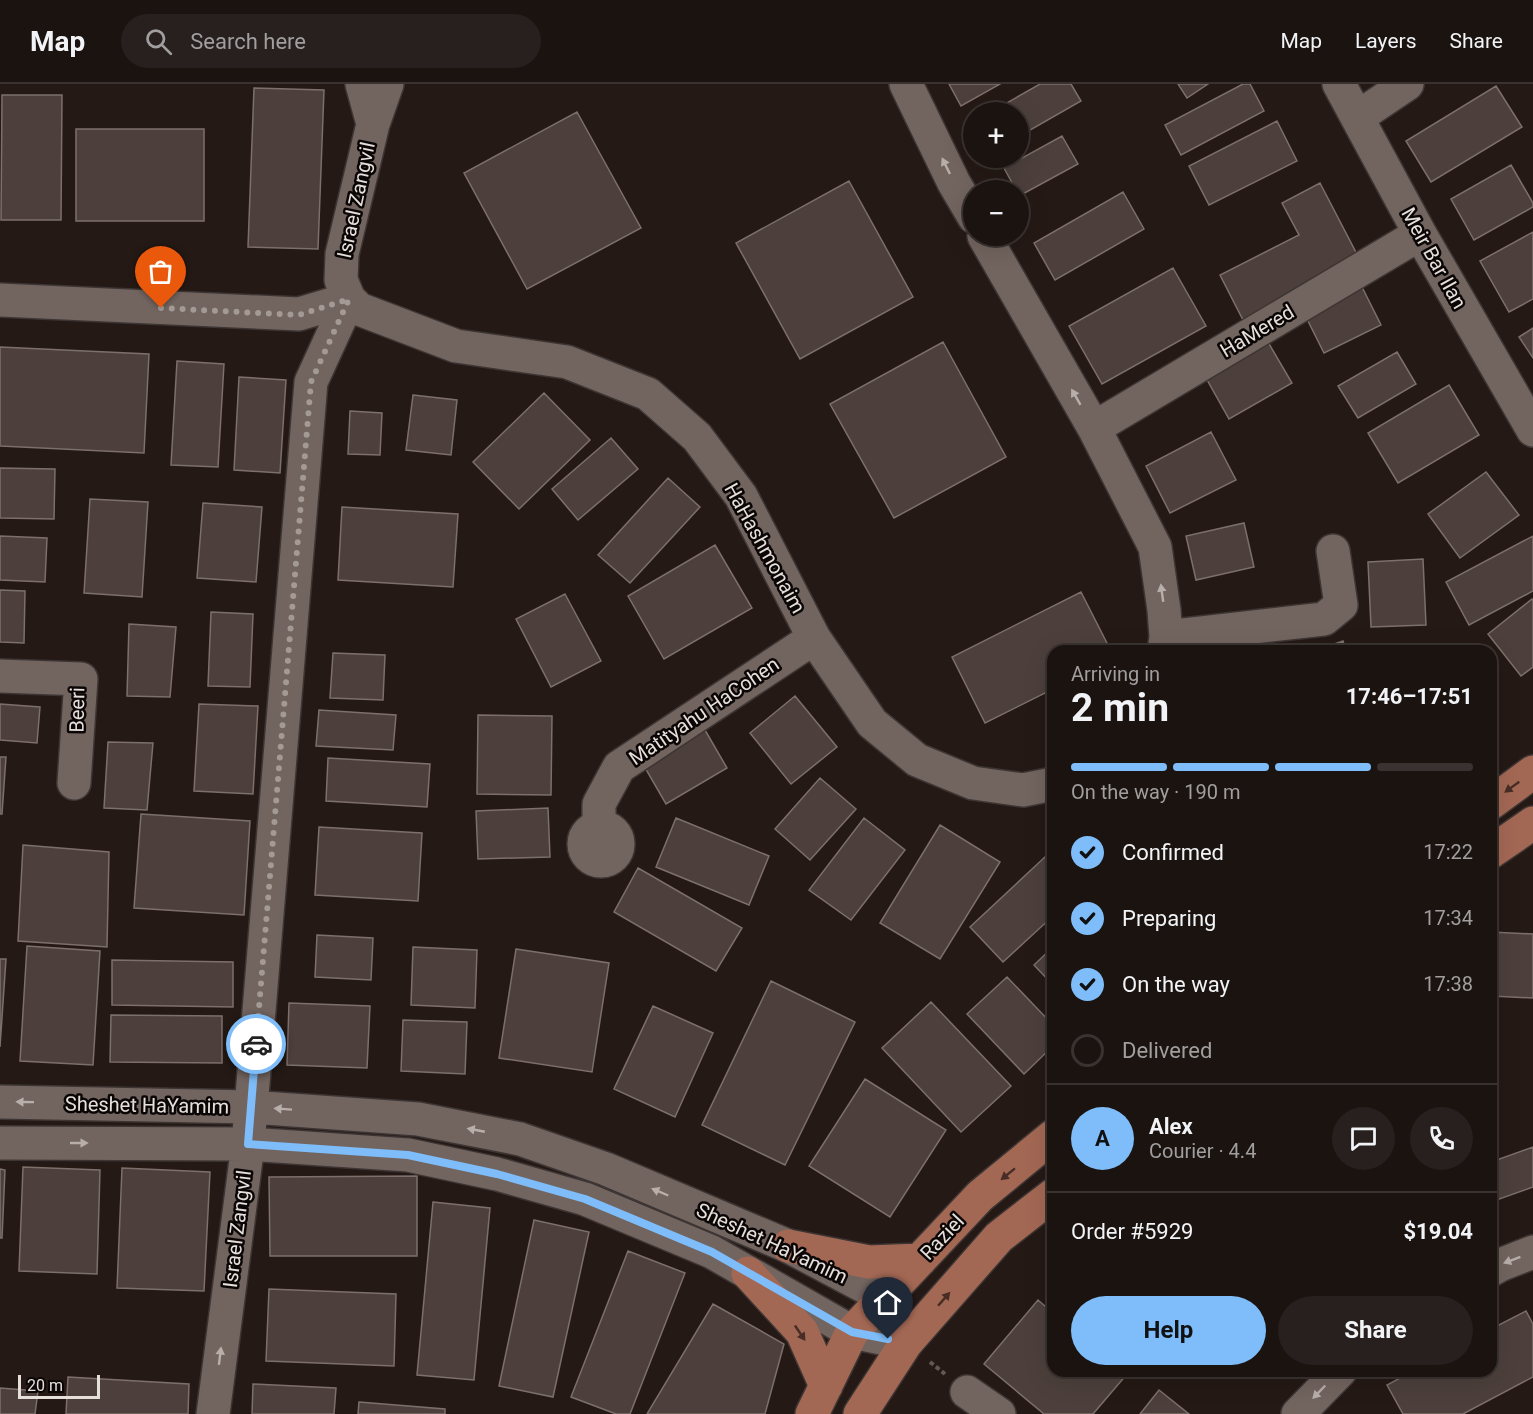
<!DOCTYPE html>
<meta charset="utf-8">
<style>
:root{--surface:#1b1310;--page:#28201e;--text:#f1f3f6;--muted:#a09e9f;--line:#393230;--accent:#7ebdf9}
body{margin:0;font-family:Roboto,sans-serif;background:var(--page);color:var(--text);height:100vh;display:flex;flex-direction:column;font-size:22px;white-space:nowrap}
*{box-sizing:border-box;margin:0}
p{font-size:20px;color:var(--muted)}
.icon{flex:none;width:33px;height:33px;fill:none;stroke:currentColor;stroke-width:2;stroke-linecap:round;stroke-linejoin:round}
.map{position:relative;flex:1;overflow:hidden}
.panel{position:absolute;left:1047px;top:561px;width:450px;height:732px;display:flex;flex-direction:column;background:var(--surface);border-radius:18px;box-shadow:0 6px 24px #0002,0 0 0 2px var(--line)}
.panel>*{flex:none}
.fabs{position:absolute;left:963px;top:18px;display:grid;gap:12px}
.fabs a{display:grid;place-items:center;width:66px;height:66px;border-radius:50%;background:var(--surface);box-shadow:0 6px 24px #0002,0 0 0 2px var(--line);font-size:30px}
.scale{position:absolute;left:18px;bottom:15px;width:82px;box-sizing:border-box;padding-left:6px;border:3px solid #e7dfdc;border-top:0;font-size:16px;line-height:21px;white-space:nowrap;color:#e7dfdc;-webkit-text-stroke:4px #0a0605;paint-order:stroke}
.pin{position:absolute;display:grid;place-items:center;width:51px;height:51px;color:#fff;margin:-62px -26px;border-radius:50% 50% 50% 0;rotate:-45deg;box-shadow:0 0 6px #0007}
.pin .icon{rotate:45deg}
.courier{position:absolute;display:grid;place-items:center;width:60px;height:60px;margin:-30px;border:4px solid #7ebdf9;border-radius:50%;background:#fff;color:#222;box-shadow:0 2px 8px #0007}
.headline em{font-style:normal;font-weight:700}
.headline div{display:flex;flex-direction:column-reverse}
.headline{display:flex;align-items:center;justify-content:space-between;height:102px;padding:0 24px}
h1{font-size:39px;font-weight:700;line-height:45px}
.bar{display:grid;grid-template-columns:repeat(4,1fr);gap:9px 6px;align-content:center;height:72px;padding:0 24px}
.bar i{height:8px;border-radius:4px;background:var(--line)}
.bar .selected{background:var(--accent)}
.bar p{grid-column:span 4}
.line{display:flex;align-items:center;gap:15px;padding:0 24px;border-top:2px solid var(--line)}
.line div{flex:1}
.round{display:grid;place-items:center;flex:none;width:63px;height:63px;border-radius:32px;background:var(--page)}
ol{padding:0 24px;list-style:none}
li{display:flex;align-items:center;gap:18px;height:66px}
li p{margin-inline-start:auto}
li .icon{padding:6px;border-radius:50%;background:var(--accent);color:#111;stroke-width:4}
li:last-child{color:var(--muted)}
li i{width:33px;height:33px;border:3px solid var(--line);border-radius:50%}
.button{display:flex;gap:12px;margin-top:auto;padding:12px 24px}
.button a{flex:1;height:69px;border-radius:36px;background:var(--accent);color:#111;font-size:24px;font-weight:700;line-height:69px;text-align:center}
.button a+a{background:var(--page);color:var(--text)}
header{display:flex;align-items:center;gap:36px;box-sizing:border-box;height:84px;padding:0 30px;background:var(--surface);border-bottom:2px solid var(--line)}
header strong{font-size:28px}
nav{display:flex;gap:33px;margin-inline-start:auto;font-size:21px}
.search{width:420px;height:54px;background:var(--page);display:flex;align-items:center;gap:15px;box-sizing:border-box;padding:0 21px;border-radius:33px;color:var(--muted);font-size:22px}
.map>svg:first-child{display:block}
.building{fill:#4d403c;stroke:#7d6f6a;stroke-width:1.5}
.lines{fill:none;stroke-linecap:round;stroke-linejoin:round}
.minor-casing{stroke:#3d3533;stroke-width:36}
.major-casing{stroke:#3d3533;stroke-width:36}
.path{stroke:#625855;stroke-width:4;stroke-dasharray:4.5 3;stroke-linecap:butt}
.minor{stroke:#72645f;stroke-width:33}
.major{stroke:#a36854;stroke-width:33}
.oneway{fill:#b8aeaa}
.oneway2{fill:#472d25}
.done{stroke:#a39a96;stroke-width:6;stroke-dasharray:0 10.8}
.route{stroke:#7ebdf9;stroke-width:8}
.labels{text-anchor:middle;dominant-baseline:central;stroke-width:5;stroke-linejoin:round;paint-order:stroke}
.street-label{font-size:20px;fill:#e7dfdc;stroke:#0a0605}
</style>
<header>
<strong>Map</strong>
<div class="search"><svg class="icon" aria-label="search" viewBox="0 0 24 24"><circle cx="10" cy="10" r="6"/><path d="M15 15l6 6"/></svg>Search here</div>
<nav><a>Map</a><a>Layers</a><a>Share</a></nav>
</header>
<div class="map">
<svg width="1533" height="1330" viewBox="0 0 1533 1330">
<rect width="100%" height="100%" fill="#241915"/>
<path class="building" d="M949 0H1000L961 22Z
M1040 0H1071L1081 17 1018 53V28H991Z
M1178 0H1208L1187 14Z
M1243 0H1250L1264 27 1181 71 1165 41Z
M1496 2 1522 43 1431 98 1406 57Z
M254 4 324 6 318 165 248 163Z
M2 11H62L61 136H1Z
M577 28 641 144 527 205 464 89Z
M1277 37 1297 77 1209 121 1189 82Z
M76 45H204V137H76Z
M1062 52 1078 80 1019 112 1018 106H1016L1004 84Z
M1511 81 1533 119V123L1474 156 1451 115Z
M849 97 913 213 800 275 736 159Z
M1320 99 1360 176 1243 236 1220 191 1299 151 1282 119Z
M1123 108 1144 145 1055 196 1034 159Z
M1533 148V215L1509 228 1480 177Z
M1173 184 1206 242 1102 300 1069 242Z
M1360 199 1381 241 1324 269 1303 227Z
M1533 244V274L1519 253Z
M943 258 1006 373 894 434 830 320Z
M1268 258 1292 299 1229 335 1206 294Z
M0 263 149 270 144 369 0 362Z
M1397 268 1416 300 1358 334 1338 302Z
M177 277 224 280 218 383 171 381Z
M239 293 286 296 280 389 234 386Z
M1449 301 1479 351 1398 399 1368 349Z
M544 309 590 356 519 425 473 378Z
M413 311 457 316 451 371 406 366Z
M350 327 382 329 380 371 348 370Z
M1211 348 1236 396 1170 429 1146 382Z
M611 354 638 385 578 436 552 405Z
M0 384 55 385 54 435 0 434Z
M1486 388 1519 431 1460 474 1428 430Z
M668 394 700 423 630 499 598 471Z
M90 415 148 418 142 513 84 509Z
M203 419 262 423 256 498 197 494Z
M342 423 458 430 453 503 338 496Z
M1244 439 1254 483 1196 496 1186 452Z
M0 452 47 454 45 498 0 496Z
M1533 452V507L1469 541 1446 498Z
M715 461 752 524 664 575 628 512Z
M1423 475 1426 541 1371 543 1368 478Z
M0 506 25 507 24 559 0 558Z
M1081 508 1111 567H1053V605L985 639 952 573Z
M565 510 601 577 551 603 516 535Z
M1532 515 1533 517V583L1521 592 1488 550Z
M211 528 253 530 250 603 208 602Z
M129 540 176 543 170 613 127 612Z
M1343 557 1346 567H1314Z
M333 569 385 571 383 616 330 614Z
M795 612 837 663 791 700 750 649Z
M0 620 40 623 37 659 0 656Z
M199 620 258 622 253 710 194 707Z
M319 626 396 631 393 666 316 662Z
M478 631 552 632 551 711 477 710Z
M705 646 727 684 666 720 644 682Z
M108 658 153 659 147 726 104 724Z
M0 673H6L2 730H0Z
M328 674 430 680 427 723 326 717Z
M820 694 856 725 810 776 775 745Z
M548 724 550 773 478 775 476 727Z
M141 730 250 737 244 831 134 824Z
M676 734 769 772 749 821 656 783Z
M864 734 905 766 851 836 809 806Z
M940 741 1000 778 940 875 880 839Z
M319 743 422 749 418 817 315 811Z
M23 761 109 768 107 863 18 857Z
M1046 772 1053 780V832L1003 878 970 843Z
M638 784 742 844 716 887 614 828Z
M1491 848 1533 850V914L1491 912Z
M317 851 373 854 371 896 315 893Z
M27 862 100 867 93 981 20 977Z
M413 863 477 866 475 924 411 921Z
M1053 863V901L1034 881Z
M516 865 609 879 592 988 499 974Z
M0 875H6L0 963Z
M112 876 233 878V923L112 921Z
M1007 893 1053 941V962L1024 990 967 930Z
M771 897 855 938 785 1081 702 1041Z
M931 918 1011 1002 961 1048 882 964Z
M289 919 370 922 367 984 287 981Z
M653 922 713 949 675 1033 614 1005Z
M111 931 222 932V979L110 978Z
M403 936 467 938 465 990 401 987Z
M865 995 946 1046 890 1133 809 1082Z
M1533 1063V1103L1491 1118V1078Z
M23 1083 100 1086 97 1190 19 1187Z
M122 1084 210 1088 204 1207 117 1204Z
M0 1085 5 1086 2 1154H0Z
M417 1092V1172H270L269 1093Z
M433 1118 490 1124 474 1296 417 1291Z
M534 1136 589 1148 553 1313 499 1302Z
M628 1167 685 1189 630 1330H616L571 1313Z
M269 1205 396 1210 394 1282 266 1277Z
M1038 1216 1053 1229V1287H1123L1127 1290 1093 1330H1044L984 1280Z
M713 1220 784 1260 765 1330H647Z
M1526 1227 1533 1240V1293L1463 1330H1403L1387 1301 1413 1287H1491V1245Z
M68 1293 189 1300 188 1330H66Z
M253 1300 336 1304 334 1330H252Z
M0 1304 38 1307 35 1330H0Z
M1159 1306 1189 1330H1140Z
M359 1318 445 1325V1330H358Z"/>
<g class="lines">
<defs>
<path id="minor" d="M362 0 373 40 387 0
M906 0 954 99 974 133
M1339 0 1420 150 1533 346
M1358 33 1407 0
M373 40 342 170 341 196 349 215 359 225 456 262 567 278 648 310 697 353 741 412 814 554 872 639 917 676 973 699 1023 706 1053 700
M984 152 1094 344 1155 463 1164 526 1166 553 1164 567
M0 216 299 230 349 215
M1094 344 1420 150
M1166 553 1324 535 1341 521 1333 467
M0 592 81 595 74 699
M584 760a17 17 0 1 1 34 0a17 17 0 1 1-34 0Z
M599 744V720L619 683 814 554
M0 1018 251 1023 418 1035 520 1055 606 1085 788 1162 884 1213 906 1259
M0 1059 248 1060 408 1071 497 1090 585 1115 712 1168 852 1248 906 1259
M1491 1186 1500 1181 1533 1168
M967 1308 999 1330
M213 1330 248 1060 311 298 349 215
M1298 1330 1340 1287"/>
<path id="major" d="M1491 719 1533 688
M1491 768 1533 739
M788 1162 869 1178 920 1176
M748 1189 802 1248 826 1302
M812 1330 852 1248 980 1112 1053 1052
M860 1330 906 1259 999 1153 1053 1111"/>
</defs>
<use href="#minor" class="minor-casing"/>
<use href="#major" class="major-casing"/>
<path class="path" d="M930 1278 945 1290"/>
<use href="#minor" class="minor"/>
<use href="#major" class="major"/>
</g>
<defs><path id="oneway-solid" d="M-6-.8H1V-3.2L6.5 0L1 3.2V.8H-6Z" transform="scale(1.5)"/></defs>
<g class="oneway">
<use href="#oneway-solid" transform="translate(946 82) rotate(-116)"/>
<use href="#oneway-solid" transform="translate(1076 313) rotate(-120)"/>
<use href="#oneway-solid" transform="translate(1162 509) rotate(-98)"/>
<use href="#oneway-solid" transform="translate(25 1018) rotate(-179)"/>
<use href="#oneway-solid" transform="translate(283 1025) rotate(-176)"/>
<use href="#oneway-solid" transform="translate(476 1046) rotate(-169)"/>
<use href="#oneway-solid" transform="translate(79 1059)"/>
<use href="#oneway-solid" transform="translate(660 1108) rotate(-157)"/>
<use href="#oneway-solid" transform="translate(1512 1176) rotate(159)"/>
<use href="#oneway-solid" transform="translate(220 1272) rotate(-83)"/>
<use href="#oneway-solid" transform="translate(1319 1308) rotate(134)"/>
</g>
<g class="oneway2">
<use href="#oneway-solid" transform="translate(1512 703) rotate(144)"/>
<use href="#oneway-solid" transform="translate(1008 1090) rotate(141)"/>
<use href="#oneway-solid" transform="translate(944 1215) rotate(-49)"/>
<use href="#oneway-solid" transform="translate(800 1249) rotate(56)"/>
</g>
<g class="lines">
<path class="done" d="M161 224 299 231 349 215 311 298 256 960"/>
<path class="route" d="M256 960 248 1060 408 1071 497 1090 585 1115 712 1168 852 1248 888 1255"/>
</g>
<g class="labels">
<g class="street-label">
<text transform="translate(356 116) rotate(-78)">Israel Zangvil</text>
<text transform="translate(1434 174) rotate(61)">Meir Bar Ilan</text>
<text transform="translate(1257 247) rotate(-31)">HaMered</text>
<text transform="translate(765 464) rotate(61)">HaHashmonaim</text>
<text transform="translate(77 626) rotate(-89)">Beeri</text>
<text transform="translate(704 627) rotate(-34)">Matityahu HaCohen</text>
<text transform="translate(147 1021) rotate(1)">Sheshet HaYamim</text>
<text transform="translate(237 1145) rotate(-83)">Israel Zangvil</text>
<text transform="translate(942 1153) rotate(-47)">Raziel</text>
<text transform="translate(772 1159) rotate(25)">Sheshet HaYamim</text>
</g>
</g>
</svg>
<div class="fabs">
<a>+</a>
<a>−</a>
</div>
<div class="scale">20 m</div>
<div class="pin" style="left:161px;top:224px;background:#ea580c"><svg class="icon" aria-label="bag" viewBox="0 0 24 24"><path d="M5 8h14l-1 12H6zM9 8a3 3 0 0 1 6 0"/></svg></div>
<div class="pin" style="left:888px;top:1255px;background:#1f2937"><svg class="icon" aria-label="home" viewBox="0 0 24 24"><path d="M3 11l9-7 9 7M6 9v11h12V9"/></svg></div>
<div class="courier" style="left:256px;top:960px"><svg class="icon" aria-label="car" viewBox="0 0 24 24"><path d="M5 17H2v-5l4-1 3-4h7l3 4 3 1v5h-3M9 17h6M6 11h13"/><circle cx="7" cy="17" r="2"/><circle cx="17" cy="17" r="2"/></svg></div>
<section class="panel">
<div class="headline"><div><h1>2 min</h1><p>Arriving in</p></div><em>17:46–17:51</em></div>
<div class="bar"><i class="selected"></i><i class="selected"></i><i class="selected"></i><i></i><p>On the way · 190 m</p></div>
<ol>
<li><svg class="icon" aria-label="check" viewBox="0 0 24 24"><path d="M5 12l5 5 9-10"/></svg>Confirmed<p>17:22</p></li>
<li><svg class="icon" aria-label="check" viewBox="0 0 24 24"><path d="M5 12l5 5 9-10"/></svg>Preparing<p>17:34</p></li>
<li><svg class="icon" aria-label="check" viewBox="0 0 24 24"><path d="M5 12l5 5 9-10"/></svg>On the way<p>17:38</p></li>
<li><i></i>Delivered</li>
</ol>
<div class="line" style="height:108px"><b class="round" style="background:var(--accent);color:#111">A</b><div><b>Alex</b><p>Courier · 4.4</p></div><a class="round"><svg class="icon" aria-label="chat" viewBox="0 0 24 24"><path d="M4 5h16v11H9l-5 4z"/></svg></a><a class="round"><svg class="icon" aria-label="phone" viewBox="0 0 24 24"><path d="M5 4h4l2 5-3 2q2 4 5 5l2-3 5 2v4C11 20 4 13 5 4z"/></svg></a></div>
<div class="line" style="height:78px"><div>Order #5929</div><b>$19.04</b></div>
<div class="button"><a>Help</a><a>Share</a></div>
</section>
</div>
